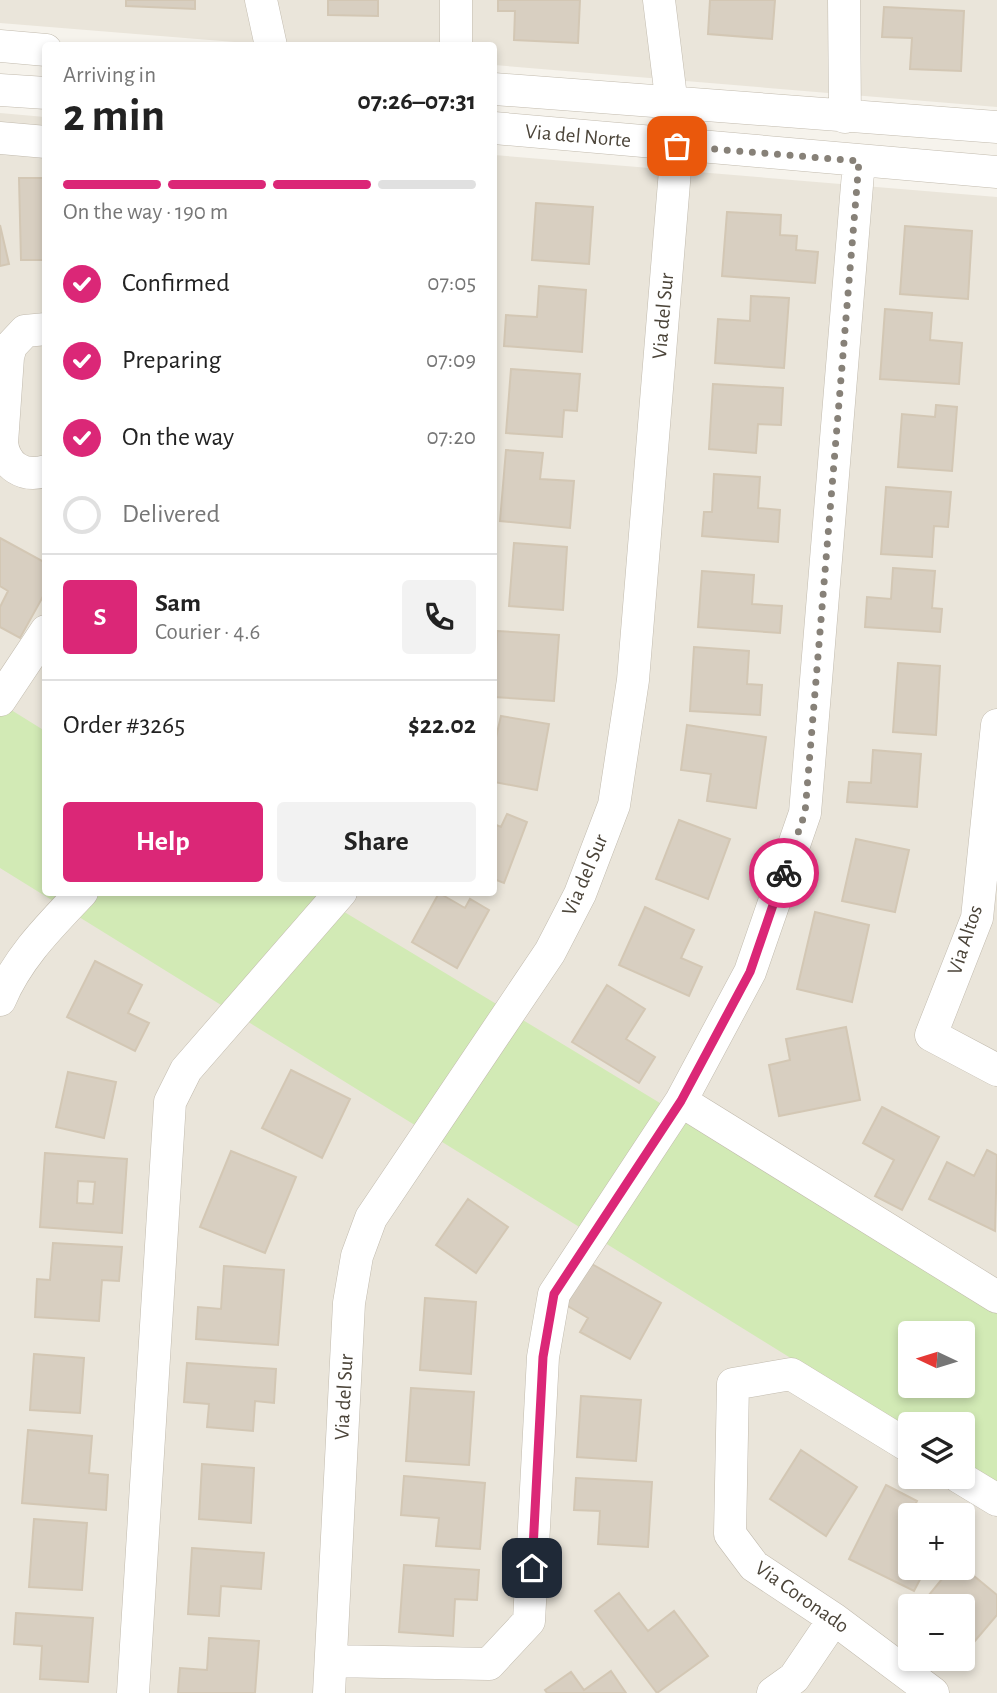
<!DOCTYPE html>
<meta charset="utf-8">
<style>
:root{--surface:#fff;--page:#f2f2f2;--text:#222;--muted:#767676;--line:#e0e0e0;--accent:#db2777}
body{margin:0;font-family:"Alegreya Sans",sans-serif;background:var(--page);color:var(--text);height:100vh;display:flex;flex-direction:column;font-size:26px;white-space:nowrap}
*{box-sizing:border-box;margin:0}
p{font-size:23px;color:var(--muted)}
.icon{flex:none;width:38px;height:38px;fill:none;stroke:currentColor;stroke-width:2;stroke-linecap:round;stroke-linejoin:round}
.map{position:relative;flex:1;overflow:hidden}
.details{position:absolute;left:42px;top:42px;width:455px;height:854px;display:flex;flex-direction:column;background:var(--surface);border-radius:7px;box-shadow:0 4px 10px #0003}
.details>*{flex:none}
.needle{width:46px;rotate:274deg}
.tools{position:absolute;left:898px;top:1321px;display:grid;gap:14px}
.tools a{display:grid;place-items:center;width:77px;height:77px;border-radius:7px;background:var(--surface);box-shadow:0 4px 10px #0003;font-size:35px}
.pin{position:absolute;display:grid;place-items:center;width:60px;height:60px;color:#fff;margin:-30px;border-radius:14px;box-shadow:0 4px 10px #0006}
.courier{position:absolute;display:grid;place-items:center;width:70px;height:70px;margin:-35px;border:5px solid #db2777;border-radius:50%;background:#fff;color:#222;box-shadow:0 2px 9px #0007}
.headline em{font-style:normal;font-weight:600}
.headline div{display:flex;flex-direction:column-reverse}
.headline{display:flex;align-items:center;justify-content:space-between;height:119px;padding:0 21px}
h1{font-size:46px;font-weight:600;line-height:52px}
.bar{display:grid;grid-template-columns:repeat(4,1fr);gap:10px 7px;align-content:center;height:84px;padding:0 21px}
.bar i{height:9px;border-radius:5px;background:var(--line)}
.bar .active{background:var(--accent)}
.bar p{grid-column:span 4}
.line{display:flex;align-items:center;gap:18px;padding:0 21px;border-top:2px solid var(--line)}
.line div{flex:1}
.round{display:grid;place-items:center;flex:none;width:74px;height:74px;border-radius:7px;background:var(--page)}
ol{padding:0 21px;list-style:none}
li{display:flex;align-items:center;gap:21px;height:77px}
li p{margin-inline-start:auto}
li .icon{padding:7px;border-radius:50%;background:var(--accent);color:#fff;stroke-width:4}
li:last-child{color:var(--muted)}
li i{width:38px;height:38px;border:4px solid var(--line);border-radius:50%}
.action{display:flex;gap:14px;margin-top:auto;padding:14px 21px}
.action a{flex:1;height:80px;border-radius:7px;background:var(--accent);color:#fff;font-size:28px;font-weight:600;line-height:80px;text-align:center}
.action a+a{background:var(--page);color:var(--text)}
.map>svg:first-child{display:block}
.residential{fill:#eae5da;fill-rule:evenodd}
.green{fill:#d2eab5;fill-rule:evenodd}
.building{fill:#d8cfc1;stroke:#d3c7b4;stroke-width:2;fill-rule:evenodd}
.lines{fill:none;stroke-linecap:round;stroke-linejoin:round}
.minor-casing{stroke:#c2bbae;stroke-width:33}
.minor{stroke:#fff;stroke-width:32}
.done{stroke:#878178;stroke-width:7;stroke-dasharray:0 12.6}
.route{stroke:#db2777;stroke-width:9}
.labels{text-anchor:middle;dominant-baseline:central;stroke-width:5;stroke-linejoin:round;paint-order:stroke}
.street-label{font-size:21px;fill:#4b4439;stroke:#fff}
</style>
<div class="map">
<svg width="997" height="1693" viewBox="0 0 997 1693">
<rect width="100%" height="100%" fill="#f6f3ec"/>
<path class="residential" d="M0 0H997V107L494 65V46L270 45 0 23Z
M0 113 45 117 46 892H494V155L997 197V1693H0ZM910 1334H962V1386H910ZM910 1424H962V1477H910ZM910 1516H962V1568H910ZM910 1606H962V1659H910Z"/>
<path class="green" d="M0 703 45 731 46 892 313 893 997 1307V1486L963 1465 962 1424H910V1432L0 868ZM910 1334H962V1386H910Z"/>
<path class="building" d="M126 0H195V9L126 6Z
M328 0H378V16L328 15Z
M498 0H580L578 43 514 40 515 11H498Z
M710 0H775L772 39 708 34Z
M884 7 964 11 961 71 910 69 912 38 882 37Z
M19 178H46V260H21Z
M536 203 593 207 589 264 532 260Z
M727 212 781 215 780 235 797 236 796 250 818 252 815 283 722 276Z
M0 225 9 264 0 266Z
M905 226 972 231 968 299 900 294Z
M539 286 586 290 582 352 504 346 506 315 537 317Z
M751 296 789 298 784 368 715 363 718 319 750 321Z
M885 309 932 313 930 340 962 343 959 384 880 379Z
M511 369 580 374 577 411 564 410 562 437 506 433Z
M713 384 783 388 781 425 758 424 756 453 709 449Z
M936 405 957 407 952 471 898 467 902 414 935 417Z
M506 450 543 453 540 479 574 481 570 528 500 521Z
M714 474 760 477 758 508 780 510 778 542 702 536 704 512H712Z
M886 487 951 492 948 527 934 526 932 557 881 554Z
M0 538 46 563V591L20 638 0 627V607L8 591 0 586Z
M514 543 567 547 563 610 509 606Z
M893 568 935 571 932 608 942 609 940 632 865 627 867 597 891 599Z
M702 571 754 575 752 604 782 606 780 633 698 627Z
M497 631 559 635 554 701 494 697Z
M694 647 749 651 747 684 762 685 760 715 690 711Z
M898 663 940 666 936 735 893 732Z
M501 716 549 724 537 790 494 782V746Z
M687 725 766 737 756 808 707 801 711 774 681 770Z
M873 750 921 754 917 807 847 802 849 782 871 783Z
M507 814 527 822 504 883 494 879V824L501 827Z
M679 820 730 839 708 899 656 879Z
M856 839 909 850 895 912 842 901Z
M439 893 465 908 470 899 489 910 457 968 412 942Z
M645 907 694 930 681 958 702 967 689 996 619 965Z
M815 912 869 925 852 1002 797 989Z
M95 961 142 985 128 1013 149 1023 135 1051 67 1017Z
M607 985 645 1009 626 1039 655 1057 639 1083 572 1042Z
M846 1027 860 1100 779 1116 769 1065 790 1060 786 1039Z
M291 1070 350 1099 322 1158 262 1128Z
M68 1072 116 1082 104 1138 56 1127Z
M882 1107 939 1137 902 1210 875 1196 894 1160 863 1143Z
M987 1150 997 1155 995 1231 929 1199 947 1162 974 1176Z
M231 1151 296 1177 265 1253 200 1227Z
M45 1153 127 1159 122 1233 40 1227ZM78 1181 95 1182 93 1204 77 1203Z
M468 1199 508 1227 476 1273 436 1245Z
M53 1243 122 1247 119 1281 102 1280 99 1321 35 1317 37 1279 50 1280Z
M590 1263 661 1303 630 1359 580 1332 588 1318 566 1305Z
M224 1266 284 1270 278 1345 196 1339 198 1307 221 1309Z
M425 1298 476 1302 471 1374 420 1370Z
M34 1354 84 1358 80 1413 30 1410Z
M187 1363 276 1369 274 1403 255 1401 253 1431 207 1427 209 1404 184 1402Z
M411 1388 474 1392 469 1465 406 1461Z
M581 1396 641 1400 636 1461 577 1457Z
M28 1430 92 1436 89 1473 108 1475 106 1510 22 1503Z
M801 1450 857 1487 826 1536 770 1499Z
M202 1464 254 1468 251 1523 199 1519Z
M404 1476 485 1483 480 1549 436 1546 439 1518 401 1515Z
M576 1478 652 1482 648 1547 598 1544 600 1511 574 1510Z
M886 1485 917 1501 910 1515V1568H926L914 1591 849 1559Z
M34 1519 87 1523 82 1590 29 1587Z
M192 1548 264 1553 261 1589 221 1586 219 1616 188 1614Z
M404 1565 479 1570 477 1600 455 1599 453 1636 399 1632Z
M962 1566 997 1595V1615L974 1642 962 1632V1606H931L924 1601 951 1568Z
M619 1593 648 1631 674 1611 708 1656 657 1693 595 1611Z
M16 1613 93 1618 88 1682 40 1679 42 1646 14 1644Z
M209 1638 259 1641 255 1693H178L180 1668 207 1670Z
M611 1671 626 1693H547L545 1690 571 1672 584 1690Z"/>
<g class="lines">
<defs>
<path id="minor" d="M261 0 271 46
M456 0V46
M844 0 845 117
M0 46 46 50
M494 89 997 127
M0 90 46 93
M494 128 997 172
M0 138 46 142
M46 329 25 331 11 346 8 357 2 443C5 466 23 478 46 471
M0 700 46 631
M997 725 977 918 931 1035 997 1070
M0 1000C18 957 50 926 82 892
M681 1101 997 1297
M910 1447 791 1374 733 1384 730 1534 754 1566 834 1619 933 1693
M959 1477 997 1500
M331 1661 489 1664 529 1621 543 1357 554 1294 681 1101 750 972 805 813 859 161
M133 1693 170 1102 186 1070 341 892
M329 1693 349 1303 357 1256 371 1218 550 952 580 894 614 805 633 680 677 146 659 0
M773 1693 794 1678 834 1619"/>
</defs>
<use href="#minor" class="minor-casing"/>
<use href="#minor" class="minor"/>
</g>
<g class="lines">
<path class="done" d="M677 146 859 161 805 813 784 873"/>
<path class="route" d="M532 1568 543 1357 554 1294 681 1101 750 972 784 873"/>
</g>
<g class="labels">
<g class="street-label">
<text transform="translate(578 136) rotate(5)">Via del Norte</text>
<text transform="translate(663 316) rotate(-85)">Via del Sur</text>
<text transform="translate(585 875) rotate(-67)">Via del Sur</text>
<text transform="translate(965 940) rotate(-72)">Via Altos</text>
<text transform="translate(344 1397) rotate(-87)">Via del Sur</text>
<text transform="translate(802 1597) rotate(35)">Via Coronado</text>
</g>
</g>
</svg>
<div class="tools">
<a><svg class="needle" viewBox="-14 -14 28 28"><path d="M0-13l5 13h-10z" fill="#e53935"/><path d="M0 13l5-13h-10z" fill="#767676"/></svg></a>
<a><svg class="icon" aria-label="layers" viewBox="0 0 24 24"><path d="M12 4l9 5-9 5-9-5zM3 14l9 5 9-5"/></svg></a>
<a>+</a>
<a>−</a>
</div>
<div class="pin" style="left:677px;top:146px;background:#ea580c"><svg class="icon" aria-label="bag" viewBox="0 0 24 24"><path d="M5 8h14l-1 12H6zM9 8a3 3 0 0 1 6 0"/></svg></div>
<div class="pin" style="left:532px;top:1568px;background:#1f2937"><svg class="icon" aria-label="home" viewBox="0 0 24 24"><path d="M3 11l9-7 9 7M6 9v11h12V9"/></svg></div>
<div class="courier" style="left:784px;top:873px"><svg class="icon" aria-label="bike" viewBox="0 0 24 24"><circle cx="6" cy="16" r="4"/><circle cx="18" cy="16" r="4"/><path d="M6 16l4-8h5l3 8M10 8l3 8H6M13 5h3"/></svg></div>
<section class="details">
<div class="headline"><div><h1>2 min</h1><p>Arriving in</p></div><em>07:26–07:31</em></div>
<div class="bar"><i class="active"></i><i class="active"></i><i class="active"></i><i></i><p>On the way · 190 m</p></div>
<ol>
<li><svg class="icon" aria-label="check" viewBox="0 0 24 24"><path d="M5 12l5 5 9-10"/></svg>Confirmed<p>07:05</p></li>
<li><svg class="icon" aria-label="check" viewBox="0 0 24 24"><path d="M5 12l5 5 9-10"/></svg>Preparing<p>07:09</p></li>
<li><svg class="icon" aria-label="check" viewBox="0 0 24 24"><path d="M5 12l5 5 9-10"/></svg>On the way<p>07:20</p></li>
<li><i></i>Delivered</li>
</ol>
<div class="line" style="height:126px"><b class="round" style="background:var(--accent);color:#fff">S</b><div><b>Sam</b><p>Courier · 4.6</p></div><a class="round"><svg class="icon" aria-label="phone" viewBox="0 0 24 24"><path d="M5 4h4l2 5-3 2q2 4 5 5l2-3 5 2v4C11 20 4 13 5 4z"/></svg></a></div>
<div class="line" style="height:91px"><div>Order #3265</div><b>$22.02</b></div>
<div class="action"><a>Help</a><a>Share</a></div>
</section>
</div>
